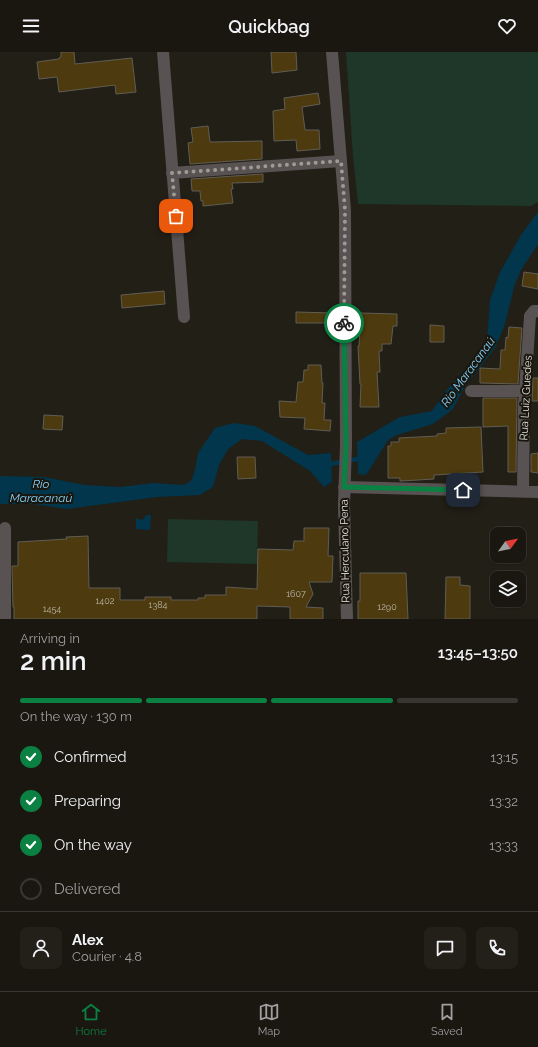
<!DOCTYPE html>
<meta charset="utf-8">
<style>
:root{--surface:#1a1711;--page:#23201a;--text:#f1f3f6;--muted:#9f9f9f;--line:#383631;--accent:#0b8043}
body{margin:0;font-family:Raleway,sans-serif;background:var(--page);color:var(--text);height:100vh;display:flex;flex-direction:column;font-size:15px;white-space:nowrap}
*{box-sizing:border-box;margin:0}
p{font-size:13px;color:var(--muted)}
.icon{flex:none;width:22px;height:22px;fill:none;stroke:currentColor;stroke-width:2;stroke-linecap:round;stroke-linejoin:round}
.map{position:relative;height:567px;overflow:hidden}
.panel{display:flex;flex-direction:column;background:var(--surface);flex:1}
.panel>*{flex:none}
.needle{width:26px;rotate:57deg}
.buttons{position:absolute;left:490px;top:475px;display:grid;gap:8px}
.buttons a{display:grid;place-items:center;width:36px;height:36px;border-radius:8px;background:var(--surface);box-shadow:0 1px 3px #0004,0 0 0 1px var(--line);font-size:20px}
.pin{position:absolute;display:grid;place-items:center;width:34px;height:34px;color:#fff;margin:-17px;border-radius:8px;box-shadow:0 2px 6px #0006}
.courier{position:absolute;display:grid;place-items:center;width:40px;height:40px;margin:-20px;border:3px solid #0b8043;border-radius:50%;background:#fff;color:#222;box-shadow:0 1px 5px #0007}
.headline em{font-style:normal;font-weight:600}
.headline div{display:flex;flex-direction:column-reverse}
.headline{display:flex;align-items:center;justify-content:space-between;height:68px;padding:0 20px}
h1{font-size:26px;font-weight:600;line-height:30px}
.bar{display:grid;grid-template-columns:repeat(4,1fr);gap:6px 4px;align-content:center;height:48px;padding:0 20px}
.bar i{height:5px;border-radius:3px;background:var(--line)}
.bar .current{background:var(--accent)}
.bar p{grid-column:span 4}
.line{display:flex;align-items:center;gap:10px;padding:0 20px;border-top:1px solid var(--line)}
.line div{flex:1}
.round{display:grid;place-items:center;flex:none;width:42px;height:42px;border-radius:8px;background:var(--page)}
ol{padding:0 20px;list-style:none}
li{display:flex;align-items:center;gap:12px;height:44px}
li p{margin-inline-start:auto}
li .icon{padding:4px;border-radius:50%;background:var(--accent);color:#fff;stroke-width:4}
li:last-child{color:var(--muted)}
li i{width:22px;height:22px;border:2px solid var(--line);border-radius:50%}
header{display:flex;justify-content:space-between;align-items:center;height:52px;padding:0 20px;background:var(--surface);font-size:18px;font-weight:600}
.tab-bar{display:flex;justify-content:space-around;align-items:center;height:56px;border-top:1px solid var(--line);background:var(--surface);font-size:11px;color:var(--muted)}
.tab-bar a{display:grid;justify-items:center;gap:2px}
.tab-bar .current{color:var(--accent)}
.map>svg:first-child{display:block}
.green{fill:#1e3728}
.water{fill:#02364c}
.lines{fill:none;stroke-linecap:round;stroke-linejoin:round}
.stream{stroke:#02364c;stroke-width:4.5}
.building{fill:#4d3b0f;stroke:#615d54}
.minor{stroke:#585252;stroke-width:12}
.done{stroke:#9e9b94;stroke-width:4;stroke-dasharray:0 7.2}
.route{stroke:#0b8043;stroke-width:5}
.labels{text-anchor:middle;dominant-baseline:central;stroke-width:4;stroke-linejoin:round;paint-order:stroke}
.number-label{font-size:9px;fill:#bbb5a6}
.street-label{font-size:11px;fill:#e0ded8;stroke:#19160e}
.water-label{font-size:12px;font-style:italic;fill:#84cef7;stroke:#19160e}
</style>
<header><svg class="icon" aria-label="menu" viewBox="0 0 24 24"><path d="M4 6h16M4 12h16M4 18h16"/></svg>Quickbag<svg class="icon" aria-label="heart" viewBox="0 0 24 24"><path d="M12 20l-8-8c-3-5 5-10 8-4 3-6 11-1 8 4z"/></svg></header>
<div class="map">
<svg width="538" height="567" viewBox="0 0 538 567">
<rect width="100%" height="100%" fill="#221f17"/>
<path class="green" d="M346 0H538V150L531 154 358 152 353 104Z
M168 467 258 469 257 512 167 510Z"/>
<path class="water" d="M538 160V192L521 218 515 232 504 275 495 296 465 334 453 357 433 372 397 383 388 388 366 423 358 422 357 390 400 365 432 359 446 339 469 313 487 289 490 248 500 220 521 183Z
M234 371 255 374 308 403 331 401 332 430 324 435 310 419 262 389 242 387 228 397 219 413 213 435 200 443 157 445 67 457 33 452H0V424L44 425 85 433 120 435 153 431 184 433 191 429 195 418 198 401 215 376Z
M147 463H151L150 478 136 477V466L142 468Z"/>
<g class="lines">
<path class="stream" d="M326 413 362 406"/>
</g>
<path class="building" d="M61 0H74L75 12 132 6 136 40 116 42 115 33 59 40 57 25 39 27 37 10 59 7V6L61 5Z
M271 0H296L297 18 272 21Z
M318 41 320 52 302 55 305 78H319L320 97 297 99 296 88 274 89 273 59 285 57 284 46Z
M208 74 210 90 262 89V107L190 112 188 91 193 90 191 76Z
M263 122V130L232 131 233 137H231L233 151 203 154V149H201L200 139H192L191 127Z
M524 220 538 222V237L522 234Z
M164 239 165 252 122 256 121 243Z
M296 260 332 261V271H296Z
M361 261 397 262V274H393L391 292H382V299H379L380 320H377L379 355H360L361 332H360L358 294H359Z
M430 273 444 274V290H430Z
M509 275 522 276 518 332 480 331V316L500 317 501 298H505L506 285 508 286Z
M308 313H321L322 331H323L322 351H325L324 368H331L330 379 304 377 305 366 280 365 279 349 296 350 298 330H303L304 318H308Z
M533 326H538V349H532Z
M483 346H517L516 420H508V374L483 375Z
M44 363 63 364 62 378 43 377Z
M481 375 483 420 434 423V427L418 428 400 429V426H388V394H391V390H399V386L437 384V382L446 381V376Z
M538 401V421L531 420V402Z
M237 405H255L256 426 238 427Z
M304 476H329L328 504H333L332 530H309L313 542 306 555 323 556V567H290V555L257 554V567H14V555H13L12 514H18V490L67 487 66 485 88 484 89 536H120V548H145V545H171V548H198V546H205V543H226V535L257 537 258 497 293 498 294 489H304Z
M360 521H406L408 567H358V549H360Z
M446 525H460V533L470 534V567H445Z"/>
<g class="lines">
<path class="minor" d="M163 0 184 265
M332 0 345 158 346 393 344 453 347 567
M172 121 341 109
M471 339H525
M344 435 538 440
M523 439 524 353 530 264 534 259H538
M5 476V567"/>
</g>
<g class="lines">
<path class="done" d="M176 164 172 121 341 109 345 158 344 271"/>
<path class="route" d="M344 271 346 393 344 435 463 438"/>
</g>
<g class="labels">
<g class="number-label">
<text x="296" y="542">1607</text>
<text x="105" y="549">1402</text>
<text x="158" y="553">1384</text>
<text x="387" y="555">1290</text>
<text x="52" y="557">1454</text>
</g>
<g class="street-label">
<text transform="translate(526 346) rotate(-87)">Rua Luiz Guedes</text>
<text transform="translate(345 499) rotate(-91)">Rua Herculano Pena</text>
</g>
<g class="water-label">
<text transform="translate(468 320) rotate(-54)">Rio Maracanaú</text>
<text x="41" y="432">Rio<tspan x="41" dy="14">Maracanaú</tspan></text>
</g>
</g>
</svg>
<div class="buttons">
<a><svg class="needle" viewBox="-14 -14 28 28"><path d="M0-13l5 13h-10z" fill="#e53935"/><path d="M0 13l5-13h-10z" fill="#9f9f9f"/></svg></a>
<a><svg class="icon" aria-label="layers" viewBox="0 0 24 24"><path d="M12 4l9 5-9 5-9-5zM3 14l9 5 9-5"/></svg></a>
</div>
<div class="pin" style="left:176px;top:164px;background:#ea580c"><svg class="icon" aria-label="bag" viewBox="0 0 24 24"><path d="M5 8h14l-1 12H6zM9 8a3 3 0 0 1 6 0"/></svg></div>
<div class="pin" style="left:463px;top:438px;background:#1f2937"><svg class="icon" aria-label="home" viewBox="0 0 24 24"><path d="M3 11l9-7 9 7M6 9v11h12V9"/></svg></div>
<div class="courier" style="left:344px;top:271px"><svg class="icon" aria-label="bike" viewBox="0 0 24 24"><circle cx="6" cy="16" r="4"/><circle cx="18" cy="16" r="4"/><path d="M6 16l4-8h5l3 8M10 8l3 8H6M13 5h3"/></svg></div>
</div>
<section class="panel">
<div class="headline"><div><h1>2 min</h1><p>Arriving in</p></div><em>13:45–13:50</em></div>
<div class="bar"><i class="current"></i><i class="current"></i><i class="current"></i><i></i><p>On the way · 130 m</p></div>
<ol>
<li><svg class="icon" aria-label="check" viewBox="0 0 24 24"><path d="M5 12l5 5 9-10"/></svg>Confirmed<p>13:15</p></li>
<li><svg class="icon" aria-label="check" viewBox="0 0 24 24"><path d="M5 12l5 5 9-10"/></svg>Preparing<p>13:32</p></li>
<li><svg class="icon" aria-label="check" viewBox="0 0 24 24"><path d="M5 12l5 5 9-10"/></svg>On the way<p>13:33</p></li>
<li><i></i>Delivered</li>
</ol>
<div class="line" style="height:72px"><a class="round"><svg class="icon" aria-label="person" viewBox="0 0 24 24"><circle cx="12" cy="8" r="4"/><path d="M4 21q1-7 8-7t8 7"/></svg></a><div><b>Alex</b><p>Courier · 4.8</p></div><a class="round"><svg class="icon" aria-label="chat" viewBox="0 0 24 24"><path d="M4 5h16v11H9l-5 4z"/></svg></a><a class="round"><svg class="icon" aria-label="phone" viewBox="0 0 24 24"><path d="M5 4h4l2 5-3 2q2 4 5 5l2-3 5 2v4C11 20 4 13 5 4z"/></svg></a></div>
</section>
<nav class="tab-bar">
<a class="current"><svg class="icon" aria-label="home" viewBox="0 0 24 24"><path d="M3 11l9-7 9 7M6 9v11h12V9"/></svg>Home</a>
<a><svg class="icon" aria-label="map" viewBox="0 0 24 24"><path d="M3 6l6-2 6 2 6-2v14l-6 2-6-2-6 2zM9 4v14M15 6v14"/></svg>Map</a>
<a><svg class="icon" aria-label="saved" viewBox="0 0 24 24"><path d="M7 4h10v16l-5-4-5 4z"/></svg>Saved</a>
</nav>
